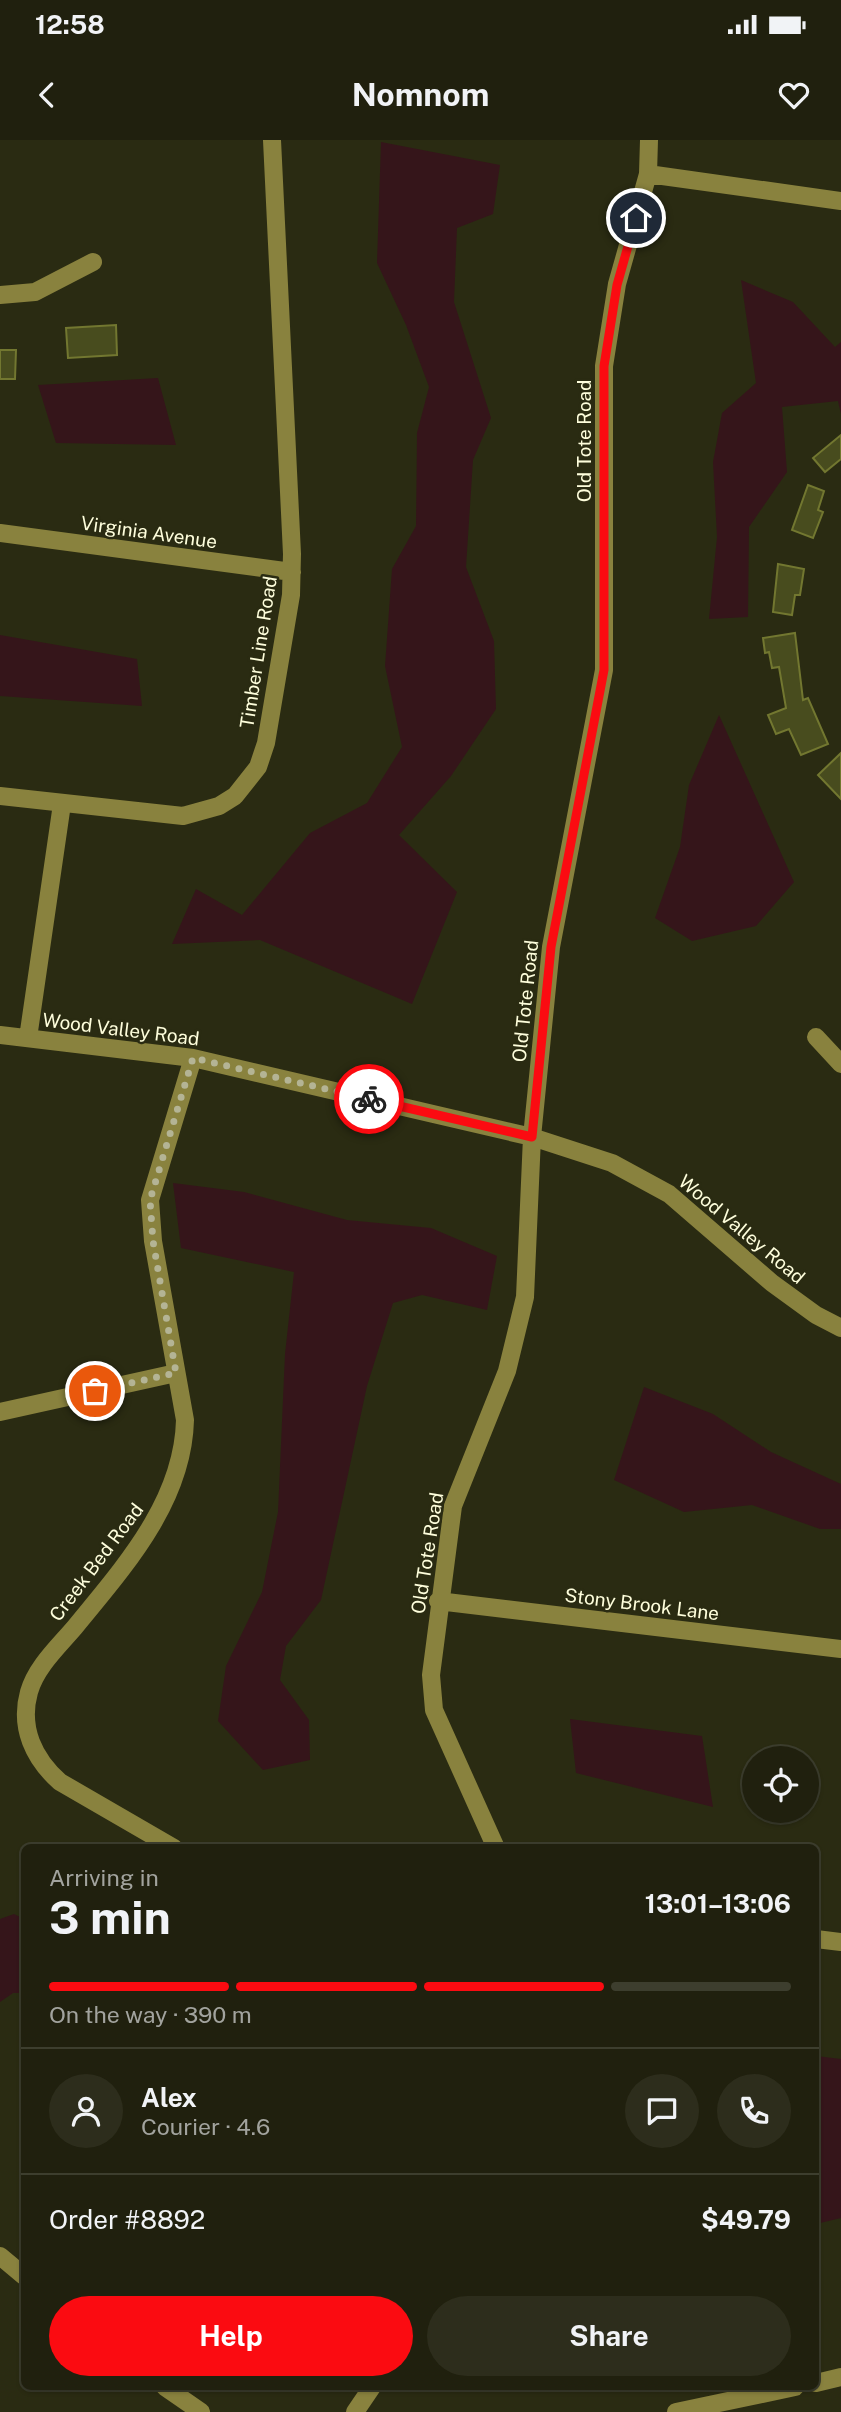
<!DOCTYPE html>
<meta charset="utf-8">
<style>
:root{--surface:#20200e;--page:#2d2d1c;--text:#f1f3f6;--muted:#a2a39e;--line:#3d3e2e;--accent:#fb0b11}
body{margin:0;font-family:"Public Sans",sans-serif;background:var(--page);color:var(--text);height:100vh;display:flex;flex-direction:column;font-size:26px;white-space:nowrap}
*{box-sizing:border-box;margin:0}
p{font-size:23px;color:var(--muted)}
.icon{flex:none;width:38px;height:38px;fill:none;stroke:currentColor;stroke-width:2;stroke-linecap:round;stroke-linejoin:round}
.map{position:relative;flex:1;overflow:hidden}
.sheet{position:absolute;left:21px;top:1704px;width:798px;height:546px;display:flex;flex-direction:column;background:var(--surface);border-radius:10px;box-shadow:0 2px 5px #0004,0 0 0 2px var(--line)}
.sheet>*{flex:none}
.controls{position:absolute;left:742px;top:1606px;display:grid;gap:14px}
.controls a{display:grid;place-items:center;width:77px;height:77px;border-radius:50%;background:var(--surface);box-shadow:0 2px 5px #0004,0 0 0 2px var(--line);font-size:35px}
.pin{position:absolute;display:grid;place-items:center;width:60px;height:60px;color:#fff;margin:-30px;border:4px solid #fff;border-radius:50%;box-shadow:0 2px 7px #0007}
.courier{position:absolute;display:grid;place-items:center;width:70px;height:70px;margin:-35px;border:5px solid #fb0b11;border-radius:50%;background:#fff;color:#222;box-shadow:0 2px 9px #0007}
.headline em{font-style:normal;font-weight:700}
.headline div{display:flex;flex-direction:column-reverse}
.headline{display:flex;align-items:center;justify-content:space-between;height:119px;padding:0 28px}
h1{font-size:46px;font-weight:700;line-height:52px}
.bar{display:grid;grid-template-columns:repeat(4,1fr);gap:10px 7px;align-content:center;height:84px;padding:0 28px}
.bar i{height:9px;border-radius:5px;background:var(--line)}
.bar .on{background:var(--accent)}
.bar p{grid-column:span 4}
.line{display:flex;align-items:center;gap:18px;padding:0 28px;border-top:2px solid var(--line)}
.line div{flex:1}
.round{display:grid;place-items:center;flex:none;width:74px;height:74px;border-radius:37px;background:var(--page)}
.cta{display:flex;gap:14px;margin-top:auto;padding:14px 28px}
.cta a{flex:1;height:80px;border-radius:42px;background:var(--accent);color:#fff;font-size:28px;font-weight:700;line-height:80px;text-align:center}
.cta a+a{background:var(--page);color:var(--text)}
.status{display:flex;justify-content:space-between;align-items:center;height:49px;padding:0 35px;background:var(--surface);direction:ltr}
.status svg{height:19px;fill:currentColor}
header{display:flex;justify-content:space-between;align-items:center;height:91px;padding:0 28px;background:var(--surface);font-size:32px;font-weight:700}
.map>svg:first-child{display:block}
.green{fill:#35151a}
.building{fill:#484c1e;stroke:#727730;stroke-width:2}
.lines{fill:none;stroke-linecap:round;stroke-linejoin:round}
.minor{stroke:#89823e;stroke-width:18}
.done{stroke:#b4b495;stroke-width:7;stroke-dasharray:0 12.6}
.route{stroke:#fb0b11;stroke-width:9}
.labels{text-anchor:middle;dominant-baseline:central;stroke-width:5;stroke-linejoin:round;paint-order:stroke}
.street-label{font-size:19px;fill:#fefedc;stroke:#2a2b12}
</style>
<div class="status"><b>12:58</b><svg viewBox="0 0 49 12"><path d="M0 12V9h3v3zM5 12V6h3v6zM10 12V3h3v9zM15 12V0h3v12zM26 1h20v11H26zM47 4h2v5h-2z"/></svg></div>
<header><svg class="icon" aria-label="back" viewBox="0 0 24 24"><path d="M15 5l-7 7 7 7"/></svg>Nomnom<svg class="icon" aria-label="heart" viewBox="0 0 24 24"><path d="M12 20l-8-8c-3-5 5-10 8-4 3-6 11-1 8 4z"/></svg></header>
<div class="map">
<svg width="841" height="2272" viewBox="0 0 841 2272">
<rect width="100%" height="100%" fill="#2a2b12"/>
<path class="green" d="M381 2 500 25 493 74 457 88 454 162 491 278 473 320 466 427 494 501 496 569 451 636 399 695 457 752 412 864 260 800 172 804 196 749 242 775 310 693 367 663 402 607 385 526 392 429 416 386 417 293 429 247 406 185 377 123Z
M741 140 793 162 835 207 841 202V274L838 261 782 267 787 332 749 387 748 477 709 479 717 397 713 322 722 273 756 243Z
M158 238 176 305 56 303 38 245Z
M0 495 137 519 142 566 0 556Z
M719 575 794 742 756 786 692 801 655 778 680 707 689 645Z
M173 1043 244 1052 347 1080 431 1088 497 1116 487 1170 422 1155 393 1163 367 1246 321 1460 286 1506 280 1540 309 1580 310 1620 263 1630 218 1581 226 1526 262 1452 278 1372 285 1214 294 1132 181 1108Z
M644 1247 713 1274 771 1312 841 1344V1389H820L752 1365 684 1372 614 1340Z
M570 1579 702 1596 713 1667 576 1633Z
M14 1774 24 1779V1853H13L0 1862V1779Z
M816 1916 841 1919V2078L816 2084Z"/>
<path class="building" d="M116 185 117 215 68 218 66 188Z
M0 210H16L15 239H0Z
M841 295V319L825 332 813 318Z
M808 345 824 351 818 370 823 372 813 398 792 390Z
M778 424 804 429 800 455H795L792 475 773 472Z
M795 493 803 560 808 558 828 604 801 615 789 589 776 594 768 575 786 568 779 527 772 528 769 512 765 513 763 498Z
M841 613V659L818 635Z"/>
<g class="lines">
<path class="minor" d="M648 34 841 61
M0 155 35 152 93 122
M0 393 292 432
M0 656 183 676 219 666 235 656 258 627 266 603 291 455 292 414 272 0
M0 895 193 918 532 997 612 1023 669 1054 772 1143 816 1175 841 1188
M816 897 841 924
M28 898 62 664
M0 1272 176 1233
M438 1461 841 1509
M174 1708 60 1642C34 1619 19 1588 29 1552 36 1527 58 1507 75 1487 124 1427 183 1362 185 1280L153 1101 150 1060 193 918
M496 1708 434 1570 431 1535 453 1366 507 1231 525 1157 532 997 551 807 604 530V226L617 144 648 34 649 0
M816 1799 841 1802
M0 2116 24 2136
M816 2243 841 2237
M165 2247 201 2272
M355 2272 372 2247
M676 2272 795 2247"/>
</g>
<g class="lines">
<path class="done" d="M95 1251 176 1233 153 1101 150 1060 193 918 369 959"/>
<path class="route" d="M369 959 532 997 551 807 604 530V226L617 145 636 78"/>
</g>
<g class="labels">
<g class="street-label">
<text transform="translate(584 301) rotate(-90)">Old Tote Road</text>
<text transform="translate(149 392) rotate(8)">Virginia Avenue</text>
<text transform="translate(258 512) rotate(-81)">Timber Line Road</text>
<text transform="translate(525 861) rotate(-84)">Old Tote Road</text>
<text transform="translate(121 889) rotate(7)">Wood Valley Road</text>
<text transform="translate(742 1089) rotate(40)">Wood Valley Road</text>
<text transform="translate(427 1413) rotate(-81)">Old Tote Road</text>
<text transform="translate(96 1422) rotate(-53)">Creek Bed Road</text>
<text transform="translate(642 1464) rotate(7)">Stony Brook Lane</text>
</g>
</g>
</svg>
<div class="controls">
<a><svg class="icon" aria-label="locate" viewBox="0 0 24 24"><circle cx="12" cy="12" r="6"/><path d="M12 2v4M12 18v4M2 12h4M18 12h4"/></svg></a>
</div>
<div class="pin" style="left:95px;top:1251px;background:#ea580c"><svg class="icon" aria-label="bag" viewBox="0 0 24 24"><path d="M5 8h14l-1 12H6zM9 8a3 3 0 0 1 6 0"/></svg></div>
<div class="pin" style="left:636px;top:78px;background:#1f2937"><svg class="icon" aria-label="home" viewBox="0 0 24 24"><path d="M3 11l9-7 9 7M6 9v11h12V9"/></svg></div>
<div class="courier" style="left:369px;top:959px"><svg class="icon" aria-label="bike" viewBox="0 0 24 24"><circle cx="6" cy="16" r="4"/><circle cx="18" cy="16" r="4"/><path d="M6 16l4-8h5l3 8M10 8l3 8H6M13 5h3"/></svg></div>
<section class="sheet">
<div class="headline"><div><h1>3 min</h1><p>Arriving in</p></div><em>13:01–13:06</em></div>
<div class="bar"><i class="on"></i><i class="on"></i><i class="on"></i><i></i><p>On the way · 390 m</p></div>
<div class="line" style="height:126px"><a class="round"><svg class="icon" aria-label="person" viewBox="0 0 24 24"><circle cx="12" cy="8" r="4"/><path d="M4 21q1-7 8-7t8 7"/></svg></a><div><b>Alex</b><p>Courier · 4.6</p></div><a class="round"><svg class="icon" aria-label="chat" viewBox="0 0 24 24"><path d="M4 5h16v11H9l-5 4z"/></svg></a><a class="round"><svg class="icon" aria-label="phone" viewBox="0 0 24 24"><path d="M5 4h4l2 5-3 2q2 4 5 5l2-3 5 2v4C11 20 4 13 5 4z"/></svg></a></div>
<div class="line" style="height:91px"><div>Order #8892</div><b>$49.79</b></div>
<div class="cta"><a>Help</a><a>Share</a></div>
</section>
</div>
